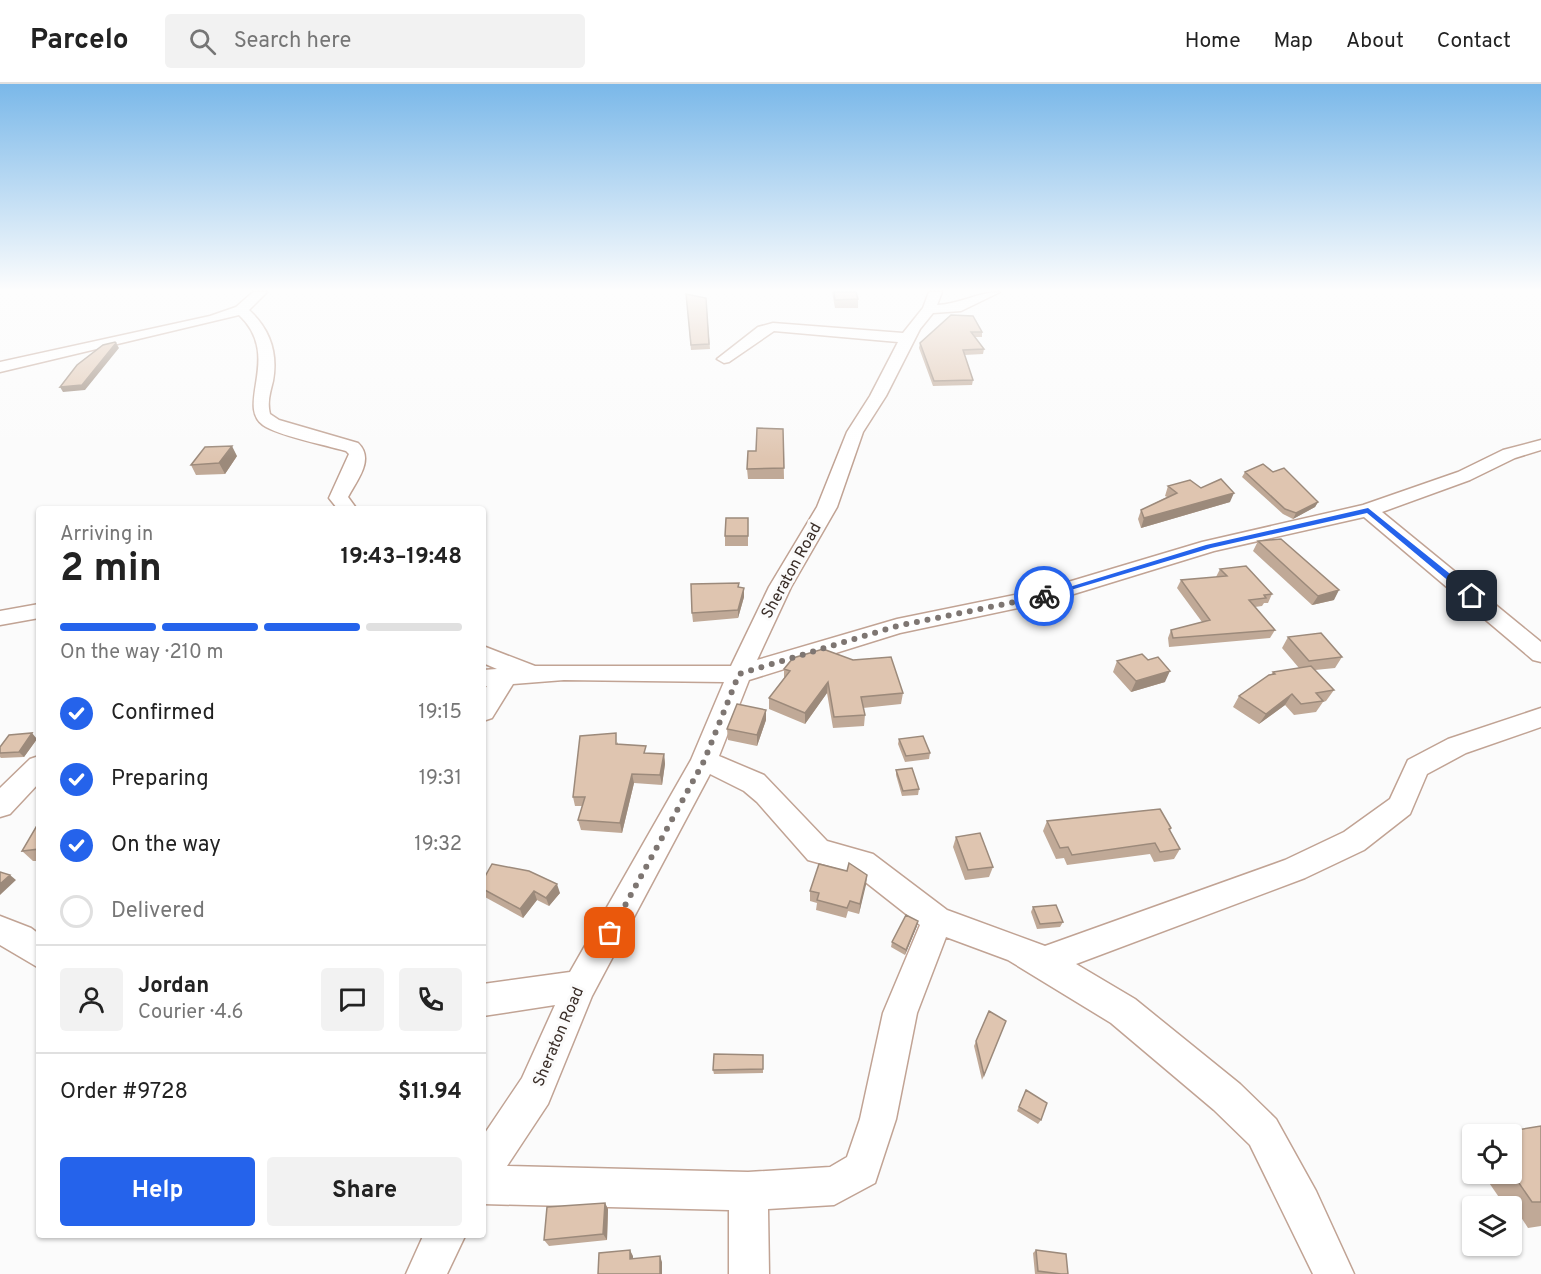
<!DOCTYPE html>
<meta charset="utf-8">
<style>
:root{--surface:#fff;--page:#f2f2f2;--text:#222;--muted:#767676;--line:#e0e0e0;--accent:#2563eb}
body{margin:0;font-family:Overpass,sans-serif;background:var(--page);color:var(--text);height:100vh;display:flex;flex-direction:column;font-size:22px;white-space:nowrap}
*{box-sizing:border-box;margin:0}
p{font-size:20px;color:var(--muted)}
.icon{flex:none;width:33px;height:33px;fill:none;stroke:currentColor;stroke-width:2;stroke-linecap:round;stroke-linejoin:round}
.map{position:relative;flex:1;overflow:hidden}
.sheet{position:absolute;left:36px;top:422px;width:450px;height:732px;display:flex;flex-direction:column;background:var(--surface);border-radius:6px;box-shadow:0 2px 4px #0004}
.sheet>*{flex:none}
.buttons{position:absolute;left:1462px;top:1040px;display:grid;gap:12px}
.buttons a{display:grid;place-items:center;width:60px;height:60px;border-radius:6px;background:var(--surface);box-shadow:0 2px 4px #0004;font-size:30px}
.pin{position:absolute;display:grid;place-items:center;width:51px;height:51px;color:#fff;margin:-26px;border-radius:12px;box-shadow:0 3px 9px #0006}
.courier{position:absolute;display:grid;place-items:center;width:60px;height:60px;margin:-30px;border:4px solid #2563eb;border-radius:50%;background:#fff;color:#222;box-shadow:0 2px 8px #0007}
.overview em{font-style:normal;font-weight:700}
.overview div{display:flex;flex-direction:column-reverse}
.overview{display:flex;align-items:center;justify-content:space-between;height:102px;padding:0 24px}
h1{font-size:39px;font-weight:700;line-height:45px}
.bar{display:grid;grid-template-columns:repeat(4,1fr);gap:9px 6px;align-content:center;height:72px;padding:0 24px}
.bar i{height:8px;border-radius:4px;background:var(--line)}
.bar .active{background:var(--accent)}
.bar p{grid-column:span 4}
.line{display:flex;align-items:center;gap:15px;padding:0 24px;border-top:2px solid var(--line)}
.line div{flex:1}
.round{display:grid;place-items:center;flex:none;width:63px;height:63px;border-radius:6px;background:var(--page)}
ol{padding:0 24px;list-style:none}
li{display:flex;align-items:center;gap:18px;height:66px}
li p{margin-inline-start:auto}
li .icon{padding:6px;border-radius:50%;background:var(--accent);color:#fff;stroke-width:4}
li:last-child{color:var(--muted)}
li i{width:33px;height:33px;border:3px solid var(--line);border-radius:50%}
.button{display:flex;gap:12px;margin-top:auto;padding:12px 24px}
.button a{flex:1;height:69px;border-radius:6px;background:var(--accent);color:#fff;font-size:24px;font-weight:700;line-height:69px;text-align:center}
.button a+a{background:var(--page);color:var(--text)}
header{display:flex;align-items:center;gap:36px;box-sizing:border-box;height:84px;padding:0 30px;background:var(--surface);border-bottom:2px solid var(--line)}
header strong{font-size:28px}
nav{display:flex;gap:33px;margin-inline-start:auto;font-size:21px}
.search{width:420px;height:54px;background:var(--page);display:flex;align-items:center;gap:15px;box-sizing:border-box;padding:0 21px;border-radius:6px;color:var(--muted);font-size:22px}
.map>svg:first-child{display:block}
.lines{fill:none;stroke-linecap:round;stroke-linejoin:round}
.minor-casing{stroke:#c1a394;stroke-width:3}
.minor{fill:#fff;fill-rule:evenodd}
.wall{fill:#c0a997}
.shaded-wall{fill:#9c8a7b}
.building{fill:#dfc5b0;stroke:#9c8a7b;stroke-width:1.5}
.route{fill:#2563eb}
.done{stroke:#7e7672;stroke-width:6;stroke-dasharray:0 10.8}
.labels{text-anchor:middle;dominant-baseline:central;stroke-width:6;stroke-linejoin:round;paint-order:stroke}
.street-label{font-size:16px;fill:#3a2e28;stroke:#fbfbfb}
</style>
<header>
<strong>Parcelo</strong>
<div class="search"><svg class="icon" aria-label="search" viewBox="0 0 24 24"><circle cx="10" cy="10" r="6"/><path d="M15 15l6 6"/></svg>Search here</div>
<nav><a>Home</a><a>Map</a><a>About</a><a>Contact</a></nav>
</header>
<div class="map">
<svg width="1541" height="1190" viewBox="0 0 1541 1190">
<rect width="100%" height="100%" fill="#fbfbfb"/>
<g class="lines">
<defs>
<path id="minor" d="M253 208H267L249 226C270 245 278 269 273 297 270 309 267 318 270 330L279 336 358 359C375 375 357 396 348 413L356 424H337L329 414 349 370 346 367C322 360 287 354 266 343 232 324 284 273 239 231L0 288V278L210 232 236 223Z
M929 208H942L937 221C960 220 978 208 1000 208L961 227 933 229 920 245 886 312 863 348 837 423 791 503 757 576 897 535 1048 504 1202 458 1363 421 1458 388 1503 366 1541 356V366L1515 374 1470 396 1382 428 1541 558V578L1533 576 1364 433 1214 467 1051 517 900 549 749 596 719 672 764 691 827 757 873 770 947 826 1045 862 1285 776 1344 748 1390 715 1408 676 1448 655 1541 624V643L1466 669 1427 690 1410 730 1364 766 1305 794 1076 880 1135 915 1240 1000 1276 1035 1316 1107 1354 1190H1313L1250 1061 1214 1026 1111 939 1008 876 946 853 917 929 896 1035 875 1099 834 1121 768 1125 769 1190H729V1126L483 1120V1052L522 994 555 921 483 932V900L570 888 691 676 724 598 564 596 513 600 492 634 483 637V608L487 602H483V586L497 585 483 579V562L535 582H731L769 503 817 423 847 348 870 312 898 258 774 247 729 278 724 279 717 275 758 243 773 239 903 249 923 224ZM710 690 744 707 757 718 808 776 854 789 920 841 883 929 860 1035 847 1073 830 1083 748 1088 507 1082 548 1020 592 912Z
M39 520V534L0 541V527Z
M39 672V699L10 730 0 733V704L30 675Z
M0 832 31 844 39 850V884L0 861Z
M424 1150H466L447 1190H406Z"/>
</defs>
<use href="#minor" class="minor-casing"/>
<use href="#minor" class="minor"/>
</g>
<path class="wall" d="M832 208H856L858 215V224H835Z
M686 210 706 214 710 265 691 266Z
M951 231 982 248V253H975L984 265 983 270 964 271 973 296 972 301 933 302 919 264 920 259Z
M783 345 784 395H748L747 385Z
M237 372 225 390 196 391 191 381Z
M1245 388H1273L1318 418 1315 423 1293 435 1283 430 1242 393Z
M1168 402 1201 404 1230 418 1141 444 1138 435 1141 426 1167 413 1165 412Z
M748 434V462H725V452Z
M1258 457 1334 516 1312 521 1253 467Z
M1220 485 1272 510 1268 519H1264L1262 522 1255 523 1275 546 1270 554 1169 563 1168 554 1171 546 1202 538 1177 504 1181 496 1216 493Z
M739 499V504H744V513L738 534 693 538 692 529Z
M1288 553 1342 573 1335 584 1315 586 1334 606 1326 617 1323 618 1316 628 1294 631 1285 621 1259 640 1233 623 1239 612 1271 591 1273 588 1299 584 1282 564Z
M1117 577 1165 598 1131 608 1113 588Z
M784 585 903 609 901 620 863 624 865 631 864 642 833 644 827 609 805 640 769 625V614L784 594Z
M766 636 757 662 728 656 727 645Z
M37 655 24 673 1 674 0 673V663Z
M899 655 930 669 929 675 905 678 898 660Z
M618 658V661L647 670H664L665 680 662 701 634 699 622 749 581 746 578 736 582 722H575L573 713Z
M896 686 919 705 918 711 902 712 896 691Z
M1047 737 1171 744 1170 747 1180 765 1174 775 1154 778 1150 770 1067 781 1064 774 1056 775 1043 747Z
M39 738V777H33L22 767Z
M956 753 993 783 989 793 965 796 953 763Z
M847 787 867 791 859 830 848 827 846 834 816 826 817 819 810 817V807Z
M483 796 560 809 549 822 537 816 523 834 483 812Z
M1033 823 1063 838 1060 843 1037 845 1031 828Z
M917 842 905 871 891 863 892 858Z
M989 927 1006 937 982 996 974 962Z
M763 971V989L714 990 713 986Z
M1026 1006 1041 1036 1038 1040 1017 1027Z
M1541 1042V1142L1528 1144 1517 1127 1512 1128V1122H1505L1483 1090 1512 1089V1050H1501L1505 1048Z
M605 1119 608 1125 607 1156 549 1162 544 1156Z
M1036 1166 1068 1190H1035L1033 1169Z"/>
<path class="shaded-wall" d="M116 259 119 264 85 306 63 308 60 303Z
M232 362 237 372 225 390 219 379Z
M1234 409 1230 418 1141 444 1144 434Z
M1318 418 1315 423 1293 435 1296 429Z
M744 504V513L738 534V526Z
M1339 506 1334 516 1312 521 1318 512Z
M1170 587 1165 598 1131 608 1136 597Z
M828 598 827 609 805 640V629Z
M1292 610 1285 621 1259 640 1266 630Z
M766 626V636L757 662V651Z
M32 649 37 655 24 673 19 668Z
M664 670 665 680 662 701 660 691Z
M632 690 634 699 622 749 620 739Z
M10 791 16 796 0 811V800Z
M867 791 866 801 859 830 860 820Z
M557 800 560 809 549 822 546 814Z
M534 807 537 816 523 834 520 825Z
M918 837 917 842 905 871 906 866Z
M605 1119 608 1125 607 1156 603 1150Z
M630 1166 633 1172V1181L630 1175Z
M660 1172 662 1178V1190H660Z"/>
<path class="building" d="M834 208H856L858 215 835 216Z
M686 210 706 214 709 260 691 261Z
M951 231 973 232 982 248H971L984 265 963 266 973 296 934 297 920 259Z
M115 258 116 259 82 301 60 303 77 281 103 261Z
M757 344 783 345 784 384 747 385 748 367H756Z
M232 362 219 379 191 381 205 363Z
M1263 380 1273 388 1284 384 1318 418 1296 429 1285 425 1245 388Z
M1221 395 1234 409 1144 434 1141 426 1177 409 1168 402 1190 396 1201 404Z
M726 434H748V452H725Z
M1281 455 1339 506 1318 512 1258 457Z
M1246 482 1272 510 1264 511 1266 514 1249 516 1275 546 1173 554 1171 546 1210 536 1181 496 1227 492 1220 485Z
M739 499 738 503 744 504 738 526 692 529 691 500Z
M1321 549 1342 573 1309 577 1288 553Z
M823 565 853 576 891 573 903 609 861 613 865 631 834 633 828 598 805 629 769 614 790 587 784 585 793 574Z
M1142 570 1148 576 1158 573 1170 587 1136 597 1117 577Z
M1311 582 1334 606 1316 609 1323 617 1301 620 1292 610 1266 630 1239 612 1269 591 1275 590 1273 588Z
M737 620 766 626 757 651 727 645Z
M32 649 19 668 0 669V663L9 651Z
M616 649V660L646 662 644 669 664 670 660 691 632 690 620 739 578 736 585 713H573L580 652Z
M923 652 930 669 906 672 899 655Z
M912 684 919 705 903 707 896 686Z
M1160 725 1171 744 1169 745 1180 765 1160 768 1155 759 1072 771 1068 763 1060 764 1047 737Z
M39 738V765L22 767Z
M980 749 993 783 968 786 956 753Z
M849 779 867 791 860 820 850 817 847 824 817 816 819 809 810 807 819 780 847 787Z
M492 780 529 787 557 800 546 814 534 807 520 825 483 805V796Z
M0 788 10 791 0 800Z
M1056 821 1063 838 1040 840 1033 823Z
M906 831 918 837 906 866 892 858Z
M989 927 1006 937 984 991 976 957Z
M714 970 763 971V985L713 986Z
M1026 1006 1047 1019 1041 1036 1019 1023Z
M1541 1042V1118H1532L1512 1089V1078L1517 1077 1512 1069V1050H1506L1505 1048Z
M605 1119 603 1150 544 1156 547 1123Z
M630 1166V1175L660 1172V1190H598L599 1169Z
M1036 1166 1066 1170 1068 1190H1061L1038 1187Z"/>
<linearGradient id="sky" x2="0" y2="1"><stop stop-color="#7ab8e9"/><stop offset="0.55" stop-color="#fdfdfd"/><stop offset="1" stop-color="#fdfdfd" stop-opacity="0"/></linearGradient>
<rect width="1541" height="375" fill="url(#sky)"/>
<path class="route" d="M1368 424 1475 510V514H1469L1367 429 1211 464 1044 514 1040 512 1206 461Z"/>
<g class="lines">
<path class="done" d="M610 849 704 677 739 590 897 542 1044 512"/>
</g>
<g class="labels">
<g class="street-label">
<text transform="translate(792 487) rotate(-61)">Sheraton Road</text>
<text transform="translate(559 953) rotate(-67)">Sheraton Road</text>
</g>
</g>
</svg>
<div class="buttons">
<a><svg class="icon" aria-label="locate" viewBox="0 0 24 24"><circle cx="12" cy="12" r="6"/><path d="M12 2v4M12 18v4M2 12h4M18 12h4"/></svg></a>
<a><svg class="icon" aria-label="layers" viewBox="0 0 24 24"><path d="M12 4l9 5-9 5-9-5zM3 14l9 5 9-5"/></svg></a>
</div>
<div class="pin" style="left:610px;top:849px;background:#ea580c"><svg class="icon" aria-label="bag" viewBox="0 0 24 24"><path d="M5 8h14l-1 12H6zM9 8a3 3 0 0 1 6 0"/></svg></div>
<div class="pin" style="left:1472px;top:512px;background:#1f2937"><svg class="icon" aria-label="home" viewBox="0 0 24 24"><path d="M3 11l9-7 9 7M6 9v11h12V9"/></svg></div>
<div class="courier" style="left:1044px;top:512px"><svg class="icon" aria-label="bike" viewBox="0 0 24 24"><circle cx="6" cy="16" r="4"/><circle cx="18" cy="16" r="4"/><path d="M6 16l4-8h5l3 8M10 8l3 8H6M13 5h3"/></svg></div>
<section class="sheet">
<div class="overview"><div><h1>2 min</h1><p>Arriving in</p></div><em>19:43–19:48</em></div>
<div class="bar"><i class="active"></i><i class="active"></i><i class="active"></i><i></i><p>On the way · 210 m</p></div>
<ol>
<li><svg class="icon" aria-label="check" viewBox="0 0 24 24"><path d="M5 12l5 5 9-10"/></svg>Confirmed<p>19:15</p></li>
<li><svg class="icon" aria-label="check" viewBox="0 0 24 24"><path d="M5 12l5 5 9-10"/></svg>Preparing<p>19:31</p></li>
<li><svg class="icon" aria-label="check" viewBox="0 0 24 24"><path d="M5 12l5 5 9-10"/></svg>On the way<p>19:32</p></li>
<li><i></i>Delivered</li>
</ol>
<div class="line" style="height:108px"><a class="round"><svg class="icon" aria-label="person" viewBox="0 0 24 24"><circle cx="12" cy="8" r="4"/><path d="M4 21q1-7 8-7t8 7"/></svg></a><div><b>Jordan</b><p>Courier · 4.6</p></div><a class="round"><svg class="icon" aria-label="chat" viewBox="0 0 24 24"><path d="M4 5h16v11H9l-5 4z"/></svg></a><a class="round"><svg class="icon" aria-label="phone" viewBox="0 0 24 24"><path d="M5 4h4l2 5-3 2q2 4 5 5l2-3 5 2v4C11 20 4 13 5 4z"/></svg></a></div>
<div class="line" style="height:78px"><div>Order #9728</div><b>$11.94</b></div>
<div class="button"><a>Help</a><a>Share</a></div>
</section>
</div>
